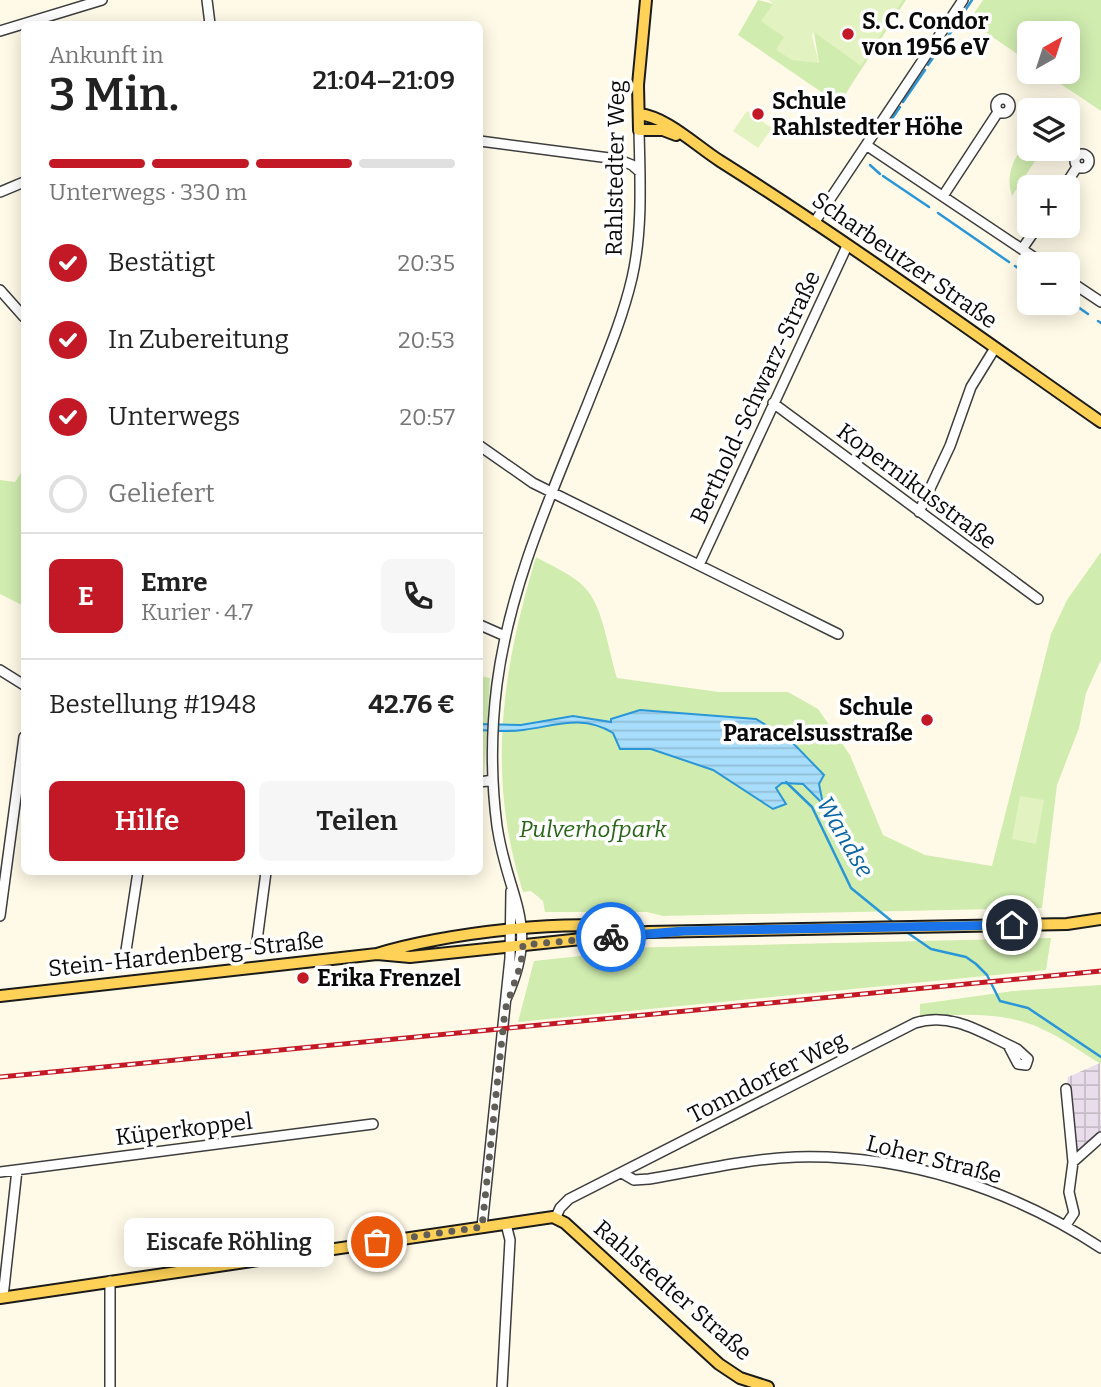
<!DOCTYPE html>
<html lang="de">
<meta charset="utf-8">
<style>
:root{--surface:#fff;--page:#f6f6f6;--text:#222;--muted:#767676;--line:#e0e0e0;--accent:#c31926}
body{margin:0;font-family:Bitter,serif;background:var(--page);color:var(--text);height:100vh;display:flex;flex-direction:column;font-size:26px;white-space:nowrap}
*{box-sizing:border-box;margin:0}
p{font-size:23px;color:var(--muted)}
.icon{flex:none;width:38px;height:38px;fill:none;stroke:currentColor;stroke-width:2;stroke-linecap:round;stroke-linejoin:round}
.map{position:relative;flex:1;overflow:hidden}
.side{position:absolute;left:21px;top:21px;width:462px;height:854px;display:flex;flex-direction:column;background:var(--surface);border-radius:10px;box-shadow:0 4px 18px #0003}
.side>*{flex:none}
.needle{width:46px;rotate:39deg}
.fabs{position:absolute;left:1017px;top:21px;display:grid;gap:14px}
.fabs a{display:grid;place-items:center;width:63px;height:63px;border-radius:10px;background:var(--surface);box-shadow:0 4px 18px #0003;font-size:35px}
.pin{position:absolute;display:grid;place-items:center;width:60px;height:60px;color:#fff;margin:-30px;border:4px solid #fff;border-radius:50%;box-shadow:0 2px 7px #0007}
.courier{position:absolute;display:grid;place-items:center;width:70px;height:70px;margin:-35px;border:5px solid #1a73e8;border-radius:50%;background:#fff;color:#222;box-shadow:0 2px 9px #0007}
.bubble{position:absolute;height:49px;border-radius:10px;background:var(--surface);box-shadow:0 4px 18px #0003;font-size:23px;font-weight:600;line-height:49px;text-align:center}
.headline em{font-style:normal;font-weight:600}
.headline div{display:flex;flex-direction:column-reverse}
.headline{display:flex;align-items:center;justify-content:space-between;height:119px;padding:0 28px}
h1{font-size:46px;font-weight:600;line-height:52px}
.bar{display:grid;grid-template-columns:repeat(4,1fr);gap:10px 7px;align-content:center;height:84px;padding:0 28px}
.bar i{height:9px;border-radius:5px;background:var(--line)}
.bar .current{background:var(--accent)}
.bar p{grid-column:span 4}
.line{display:flex;align-items:center;gap:18px;padding:0 28px;border-top:2px solid var(--line)}
.line div{flex:1}
.round{display:grid;place-items:center;flex:none;width:74px;height:74px;border-radius:10px;background:var(--page)}
ol{padding:0 28px;list-style:none}
li{display:flex;align-items:center;gap:21px;height:77px}
li p{margin-inline-start:auto}
li .icon{padding:7px;border-radius:50%;background:var(--accent);color:#fff;stroke-width:4}
li:last-child{color:var(--muted)}
li i{width:38px;height:38px;border:4px solid var(--line);border-radius:50%}
.action{display:flex;gap:14px;margin-top:auto;padding:14px 28px}
.action a{flex:1;height:80px;border-radius:10px;background:var(--accent);color:#fff;font-size:28px;font-weight:600;line-height:80px;text-align:center}
.action a+a{background:var(--page);color:var(--text)}
.map>svg:first-child{display:block}
.industrial{fill:url(#industrial-grid)}
.park{fill:#d0ecaf;fill-rule:evenodd}
.pitch{fill:#e3f2c1}
.water{fill:url(#water-rules);stroke:#2996d7;stroke-width:2}
.lines{fill:none;stroke-linecap:round;stroke-linejoin:round}
.stream{stroke:#2996d7;stroke-width:2.5}
.minor-casing{stroke:#3d3d3d;stroke-width:12}
.major-casing{stroke:#1b1b1b;stroke-width:14}
.minor{stroke:#fff;stroke-width:9}
.major{stroke:#ffd257;stroke-width:10}
.rail-casing{stroke:#c31926;stroke-width:5}
.rail{stroke:#fff;stroke-width:2.5;stroke-dasharray:8;stroke-linecap:butt}
.done{stroke:#605e57;stroke-width:7;stroke-dasharray:0 12.6}
.route{stroke:#1a73e8;stroke-width:9}
.poi-dot{fill:#c31926;stroke:#fff;stroke-width:2.5}
.labels{text-anchor:middle;dominant-baseline:central;stroke-width:7;stroke-linejoin:round;paint-order:stroke}
.poi-label{font-size:23px;font-weight:bold;fill:#0a0a0a;stroke:#fff;text-anchor:start}
.street-label{font-size:23px;fill:#0a0a0a;stroke:#fff}
.park-label{font-size:23px;font-style:italic;fill:#296517;stroke:#fff}
.water-label{font-size:24px;font-style:italic;fill:#0c65a3;stroke:#fff}
</style>
<div class="map">
<svg width="1101" height="1387" viewBox="0 0 1101 1387">
<defs>
<pattern id="industrial-grid" width="8" height="8" patternUnits="userSpaceOnUse" patternTransform="scale(1.75)"><rect width="8" height="8" fill="#e9ddeb"/><path d="M0 4h8M4 0v8" fill="none" stroke="#c6bcc8"/></pattern>
<pattern id="water-rules" width="6" height="5" patternUnits="userSpaceOnUse" patternTransform="scale(1.75)"><rect width="6" height="5" fill="#a8defb"/><path d="M0 2.5h6" fill="none" stroke="#8fbdd6"/></pattern>
</defs>
<rect width="100%" height="100%" fill="#fffae7"/>
<path class="industrial" d="M1100 1063 1101 1137 1073 1162 1066 1089 1068 1077Z"/>
<path class="park" d="M758 0 773 4 785 37 777 49 819 63 814 32 871 49 902 0H906L839 104 738 35Z
M983 0H1101V111L1043 72H1068V33H1029V62L969 21Z
M1029 139V149H1040L1041 152 1012 196C1005 175 1014 156 1029 139Z
M24 468V606L0 594V480L15 482Z
M1101 552V660L1086 693 1079 728 1057 785 1042 908 663 916 647 912H545L543 901 531 891 523 892C486 776 502 670 536 557 552 566 576 576 587 590 603 608 609 653 617 678L719 692H788L818 709 850 755 883 835 925 855 992 866 1051 634 1067 600ZM640 710 756 720 823 802 803 784 781 783 776 787 738 784 713 770 651 749H620L613 733 611 719Z
M480 676 490 678 484 778H480Z
M1051 938 1046 970 518 1022 534 961 590 955 619 948Z
M1101 985V1064C1082 1053 1064 1039 1044 1030 1007 1011 960 1014 920 1017V1004L1013 991Z"/>
<path class="pitch" d="M769 0H902L861 66 814 32 812 36 819 63 792 60 776 50 784 37 761 21 773 4Z
M747 111 772 128 758 148 733 131Z
M1020 796 1044 800 1036 844 1012 839Z"/>
<path class="water" d="M640 710 756 719 790 740 824 775 819 784 823 804 803 784 782 783 776 788 786 804 773 809 713 770 651 749H620L613 733C582 714 555 726 523 730 509 732 494 731 480 730V724L521 725 573 716 611 722V719Z"/>
<g class="lines">
<path class="stream" d="M958 21 972 0
M928 65 951 32
M903 102 925 70
M883 132 900 107
M870 165 880 174
M883 176 929 207
M938 213 1009 262
M1015 266 1029 275
M1068 300 1088 314
M1098 321 1101 323
M786 782 812 807 851 888 894 923
M905 931 931 949 966 957 976 964 987 975 1000 1001 1028 1008 1101 1057"/>
<defs>
<path id="minor" d="M207 0 210 24
M0 31 102 0
M996 106a7 7 0 1 1 14 0a7 7 0 1 1-14 0Z
M480 141 617 159 632 165 640 172
M866 145 1044 264
M1075 161a7 7 0 1 1 14 0a7 7 0 1 1-14 0Z
M1064 187 1077 167
M0 192 24 182
M943 196 998 112
M814 223 963 0
M1022 249 1038 226
M1068 280 1101 302
M0 290 24 317
M773 403 1038 599
M480 446 533 483 838 634
M919 512 950 446 971 387 995 348
M699 565 847 246
M480 625 505 636
M0 670 24 685
M480 782 493 780
M0 916 24 737
M256 948 266 872
M125 957 138 872
M506 999C541 923 508 901 497 826 491 780 491 731 497 684 510 585 551 495 588 403 604 362 622 321 632 278 643 230 640 179 639 130
M1073 1162 1101 1137
M0 1172 373 1124
M622 1173 634 1180 649 1179C697 1171 746 1159 796 1157 904 1154 1012 1189 1101 1248
M556 1217 560 1208 569 1199 915 1023C952 1011 984 1034 1017 1049L1028 1059 1026 1065 1018 1064 1008 1045
M1066 1225 1074 1213 1069 1192 1073 1162 1066 1089
M482 1227 510 958 511 891
M3 1297 17 1170
M110 1387V1281
M502 1387 510 1240 506 1224"/>
<path id="major" d="M646 0 638 85 639 130H663L676 135
M639 114C667 117 695 145 720 161 850 243 975 334 1101 422
M377 954 410 957 648 932 1067 924 1101 919
M0 996 377 954C439 934 579 916 641 931
M0 1298 553 1217 565 1223 719 1364 740 1378 768 1387"/>
</defs>
<use href="#minor" class="minor-casing"/>
<use href="#major" class="major-casing"/>
<use href="#minor" class="minor"/>
<use href="#major" class="major"/>
<defs>
<path id="rail" d="M0 1077 1101 971"/>
</defs>
<use href="#rail" class="rail-casing"/>
<use href="#rail" class="rail"/>
</g>
<g class="lines">
<path class="done" d="M377 1242 482 1227 505 1010 521 964 523 945 611 937"/>
<path class="route" d="M611 937 684 931 1012 925"/>
</g>
<g class="poi-dot">
<circle cx="848" cy="34" r="7"/>
<circle cx="758" cy="114" r="7"/>
<circle cx="927" cy="720" r="7"/>
<circle cx="303" cy="978" r="7"/>
</g>
<g class="labels">
<g class="poi-label">
<text x="862" y="21">S. C. Condor<tspan x="862" dy="26">von 1956 eV</tspan></text>
<text x="772" y="101">Schule<tspan x="772" dy="26">Rahlstedter Höhe</tspan></text>
<text x="913" y="707" text-anchor="end">Schule<tspan x="913" dy="26">Paracelsusstraße</tspan></text>
<text x="317" y="978">Erika Frenzel</text>
</g>
<g class="street-label">
<text transform="translate(615 168) rotate(-89)">Rahlstedter Weg</text>
<text transform="translate(905 260) rotate(35)">Scharbeutzer Straße</text>
<text transform="translate(755 397) rotate(-65)">Berthold-Schwarz-Straße</text>
<text transform="translate(917 486) rotate(37)">Kopernikusstraße</text>
<text transform="translate(186 954) rotate(-6)">Stein-Hardenberg-Straße</text>
<text transform="translate(767 1077) rotate(-27)">Tonndorfer Weg</text>
<text transform="translate(184 1129) rotate(-7)">Küperkoppel</text>
<text transform="translate(934 1159) rotate(14)">Loher Straße</text>
<text transform="translate(673 1290) rotate(41)">Rahlstedter Straße</text>
</g>
<g class="park-label">
<text x="593" y="829">Pulverhofpark</text>
</g>
<g class="water-label">
<text transform="translate(845 837) rotate(60)">Wandse</text>
</g>
</g>
</svg>
<div class="fabs">
<a><svg class="needle" viewBox="-14 -14 28 28"><path d="M0-13l5 13h-10z" fill="#e53935"/><path d="M0 13l5-13h-10z" fill="#767676"/></svg></a>
<a><svg class="icon" aria-label="layers" viewBox="0 0 24 24"><path d="M12 4l9 5-9 5-9-5zM3 14l9 5 9-5"/></svg></a>
<a>+</a>
<a>−</a>
</div>
<div class="pin" style="left:377px;top:1242px;background:#ea580c"><svg class="icon" aria-label="bag" viewBox="0 0 24 24"><path d="M5 8h14l-1 12H6zM9 8a3 3 0 0 1 6 0"/></svg></div>
<div class="pin" style="left:1012px;top:925px;background:#1f2937"><svg class="icon" aria-label="home" viewBox="0 0 24 24"><path d="M3 11l9-7 9 7M6 9v11h12V9"/></svg></div>
<div class="courier" style="left:611px;top:937px"><svg class="icon" aria-label="bike" viewBox="0 0 24 24"><circle cx="6" cy="16" r="4"/><circle cx="18" cy="16" r="4"/><path d="M6 16l4-8h5l3 8M10 8l3 8H6M13 5h3"/></svg></div>
<div class="bubble" style="left:124px;top:1218px;width:210px">Eiscafe Röhling</div>
<section class="side">
<div class="headline"><div><h1>3 Min.</h1><p>Ankunft in</p></div><em>21:04–21:09</em></div>
<div class="bar"><i class="current"></i><i class="current"></i><i class="current"></i><i></i><p>Unterwegs · 330 m</p></div>
<ol>
<li><svg class="icon" aria-label="check" viewBox="0 0 24 24"><path d="M5 12l5 5 9-10"/></svg>Bestätigt<p>20:35</p></li>
<li><svg class="icon" aria-label="check" viewBox="0 0 24 24"><path d="M5 12l5 5 9-10"/></svg>In Zubereitung<p>20:53</p></li>
<li><svg class="icon" aria-label="check" viewBox="0 0 24 24"><path d="M5 12l5 5 9-10"/></svg>Unterwegs<p>20:57</p></li>
<li><i></i>Geliefert</li>
</ol>
<div class="line" style="height:126px"><b class="round" style="background:var(--accent);color:#fff">E</b><div><b>Emre</b><p>Kurier · 4.7</p></div><a class="round"><svg class="icon" aria-label="phone" viewBox="0 0 24 24"><path d="M5 4h4l2 5-3 2q2 4 5 5l2-3 5 2v4C11 20 4 13 5 4z"/></svg></a></div>
<div class="line" style="height:91px"><div>Bestellung #1948</div><b>42.76 €</b></div>
<div class="action"><a>Hilfe</a><a>Teilen</a></div>
</section>
</div>
